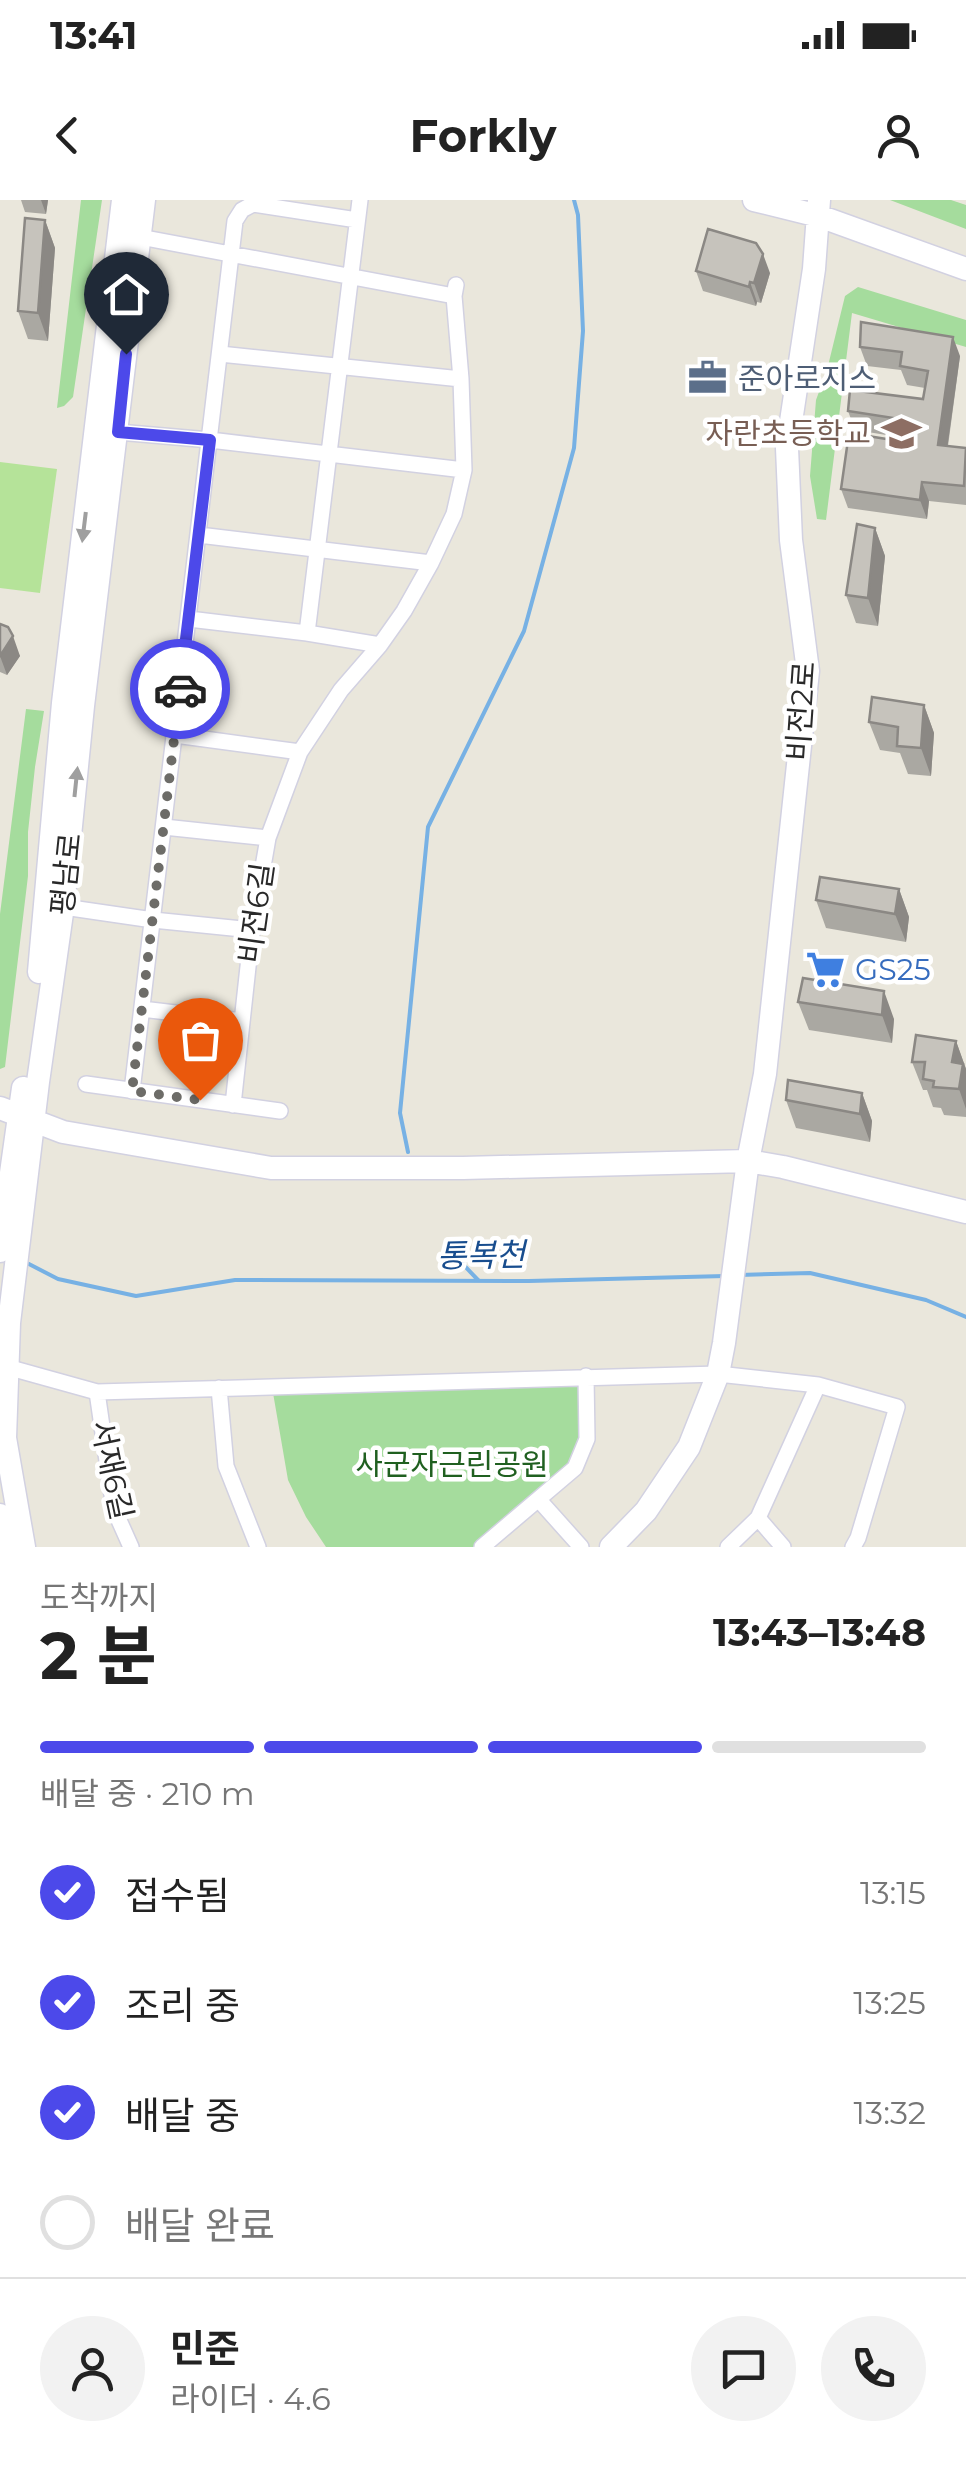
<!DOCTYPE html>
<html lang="ko">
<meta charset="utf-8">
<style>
:root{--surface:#fff;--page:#f2f2f2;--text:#222;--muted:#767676;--line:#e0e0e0;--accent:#4c49ea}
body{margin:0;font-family:Montserrat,"Noto Sans KR",sans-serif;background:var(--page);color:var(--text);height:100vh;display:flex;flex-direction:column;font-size:38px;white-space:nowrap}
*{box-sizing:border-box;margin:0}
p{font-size:32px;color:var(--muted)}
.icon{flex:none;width:55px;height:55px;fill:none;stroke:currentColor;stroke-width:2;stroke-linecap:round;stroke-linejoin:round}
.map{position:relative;height:1347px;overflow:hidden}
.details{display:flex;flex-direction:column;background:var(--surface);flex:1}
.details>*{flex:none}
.pin{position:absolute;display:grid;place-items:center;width:85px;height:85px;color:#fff;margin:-102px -42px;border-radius:50% 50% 50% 0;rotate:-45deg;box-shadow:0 0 10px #0007}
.pin .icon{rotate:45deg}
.courier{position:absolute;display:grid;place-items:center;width:100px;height:100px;margin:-50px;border:8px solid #4c49ea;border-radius:50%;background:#fff;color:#222;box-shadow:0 2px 12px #0007}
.head em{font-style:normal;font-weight:700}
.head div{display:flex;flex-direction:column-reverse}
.head{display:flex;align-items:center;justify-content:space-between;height:170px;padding:0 40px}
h1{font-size:65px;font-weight:700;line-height:75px}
.bar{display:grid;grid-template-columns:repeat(4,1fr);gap:15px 10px;align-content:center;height:120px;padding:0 40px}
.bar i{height:12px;border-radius:8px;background:var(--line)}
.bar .on{background:var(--accent)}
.bar p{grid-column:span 4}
.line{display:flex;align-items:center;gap:25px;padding:0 40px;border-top:2px solid var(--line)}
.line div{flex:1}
.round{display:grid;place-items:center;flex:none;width:105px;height:105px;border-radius:52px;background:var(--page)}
ol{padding:0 40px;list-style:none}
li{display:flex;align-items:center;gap:30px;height:110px}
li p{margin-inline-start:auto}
li .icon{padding:10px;border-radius:50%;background:var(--accent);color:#fff;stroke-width:4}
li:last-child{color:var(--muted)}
li i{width:55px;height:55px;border:5px solid var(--line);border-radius:50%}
.status{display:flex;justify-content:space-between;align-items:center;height:70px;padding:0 50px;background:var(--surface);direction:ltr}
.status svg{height:28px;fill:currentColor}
header{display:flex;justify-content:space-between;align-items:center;height:130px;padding:0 40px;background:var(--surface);font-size:45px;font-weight:700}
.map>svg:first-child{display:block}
.green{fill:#a5dc9d}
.pitch{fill:#b5e399}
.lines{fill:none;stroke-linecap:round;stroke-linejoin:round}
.stream{stroke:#77b1e4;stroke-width:4}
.street-casing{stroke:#d2d1e1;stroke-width:18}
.secondary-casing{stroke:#d2d1e1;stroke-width:25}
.street{stroke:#fff;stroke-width:15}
.secondary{stroke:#fff;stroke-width:22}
.wall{fill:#aaa8a2}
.shaded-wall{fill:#8b8884}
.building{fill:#c6c3bc;stroke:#8b8884;stroke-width:2.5}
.oneway{fill:#9f9f9f}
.done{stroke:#6d6c68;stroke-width:10;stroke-dasharray:0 18}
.route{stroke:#4c49ea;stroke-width:12}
.labels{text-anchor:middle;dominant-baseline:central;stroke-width:9;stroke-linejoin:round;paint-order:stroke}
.service-label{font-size:30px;fill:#4e5e75;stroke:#fff;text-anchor:start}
.education-label{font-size:30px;fill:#785e54;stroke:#fff;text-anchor:end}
.street-label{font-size:30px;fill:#292929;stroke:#fff}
.shop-label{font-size:30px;fill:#366cbe;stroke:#fff;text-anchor:start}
.park-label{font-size:30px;fill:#206020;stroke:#fff}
.water-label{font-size:32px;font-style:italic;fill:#184d8e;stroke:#fff}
</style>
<div class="status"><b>13:41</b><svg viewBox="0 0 49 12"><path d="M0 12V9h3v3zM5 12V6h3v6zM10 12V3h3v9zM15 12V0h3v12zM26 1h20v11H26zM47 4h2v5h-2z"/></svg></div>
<header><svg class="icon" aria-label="back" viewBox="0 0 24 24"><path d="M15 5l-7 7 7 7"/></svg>Forkly<svg class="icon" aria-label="person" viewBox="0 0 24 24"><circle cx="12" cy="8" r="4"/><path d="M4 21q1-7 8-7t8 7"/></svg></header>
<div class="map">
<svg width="966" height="1347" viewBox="0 0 966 1347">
<rect width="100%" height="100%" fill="#eae7dc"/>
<path class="green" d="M81 0H102L73 197 64 206 57 208Z
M890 0H951L966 5V29Z
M858 87 966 120V147L852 113 826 320 817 319 810 276 816 200 827 170 845 96Z
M26 509 44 511 35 567 28 632V676L5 867 0 869V714Z
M586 1176 587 1239 575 1268 482 1347H326L306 1317 288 1280 272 1187Z"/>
<path class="pitch" d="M0 262 57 269 40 393 0 388Z"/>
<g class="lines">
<path class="stream" d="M408 952 400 913 428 627 524 431 574 248 583 131 578 15 574 0
M457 1058 478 1080
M27 1063 58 1079 136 1096 235 1080 529 1081 725 1076
M739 1075 810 1073 926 1100 966 1117"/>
<defs>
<path id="street" d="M140 37 454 96
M220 154 461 179
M118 232 210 240 464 270
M199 335 431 363
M189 419 307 433 380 445
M307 433 360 0
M175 535 300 552
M164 627 268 638
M57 706 153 720 252 730
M142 809 242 821
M86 884 280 911
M132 891 235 21 242 10 253 4 357 20
M233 905 252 730 268 638 300 552 341 490 380 445 404 411 431 363 454 314 464 270 461 179 454 96 456 85
M7 1167 97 1192 718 1174 818 1185 897 1207 858 1338 853 1347
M219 1188 226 1266 258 1347
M97 1192 114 1309 131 1347
M539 1300 581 1347
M758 1318 783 1347
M482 1347 575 1268 587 1239 586 1176
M728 1347 758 1318 818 1185"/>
<path id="secondary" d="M754 0 819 16 966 69
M39 772 63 503 123 0
M0 908 63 932 271 968H463L748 961 783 967 966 1012
M0 1051 23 888
M0 1315 6 1347
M24 1347 5 1238 9 1123 38 882 63 706 83 506 144 0
M611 1347 646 1311 689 1247 718 1174 724 1143 748 961 765 874 808 471 791 340 787 248 814 69 819 0"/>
</defs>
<use href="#street" class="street-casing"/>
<use href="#secondary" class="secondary-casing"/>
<use href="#street" class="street"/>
<use href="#secondary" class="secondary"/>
</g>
<path class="wall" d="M21 0H48L46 14 25 12Z
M45 20 55 48 48 141 28 139 18 111Z
M696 71 770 73 761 103 757 102 756 106 703 91Z
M860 147 960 156 948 246 966 248V305L929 301 927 319 848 308 841 289 899 241V237L855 230 848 211 923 199 925 188 907 185 901 170 867 166Z
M875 328 885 356 878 426 856 423 846 395Z
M0 424 20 456 7 475 0 472Z
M924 505 934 533 931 576 908 574 900 553 880 550 869 522Z
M899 689 909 717 906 742 826 728 816 700Z
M803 778 894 819 892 843 809 830 798 802Z
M956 841 966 869V917L944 915 941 908 933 907 927 890H923L912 862Z
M862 893 872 921 870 942 796 928 786 900Z"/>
<path class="shaded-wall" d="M41 0H48L46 14Z
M45 20 55 48 48 141 38 113Z
M763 54 770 73 761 103 754 83Z
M750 82 757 102 756 106 749 87Z
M953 137 960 156 945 264 938 245Z
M922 282 929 301 927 319 920 300Z
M875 328 885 356 878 426 868 398Z
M13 436 20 456 7 475 0 456Z
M924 505 934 533 931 576 921 548Z
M899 689 909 717 906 742 895 714Z
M884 791 894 819 892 843 882 815Z
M956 841 966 869V909L959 889 952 862Z
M862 893 872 921 870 942 860 914Z"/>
<path class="building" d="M25 18 45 20 38 113 18 111Z
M708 29 756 43 763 54 754 83 750 82 749 87 696 71Z
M861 122 953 137 938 245 966 248 964 286 922 282 920 300 841 289 849 233 899 241 900 219 848 211 850 190 923 199 928 171 900 166 902 152 860 147Z
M857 324 875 328 868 398 846 395Z
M0 424 8 427 13 436 0 456Z
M872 497 924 505 921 548 897 546 898 527 869 522Z
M820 677 899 689 895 714 816 700Z
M803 778 884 791 882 815 798 802Z
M916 835 956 841 952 862 963 864 959 889 933 887 934 881 923 879 925 862H912Z
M788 880 862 893 860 914 786 900Z"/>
<defs><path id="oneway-solid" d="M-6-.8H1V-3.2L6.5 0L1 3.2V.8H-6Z" transform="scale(2.5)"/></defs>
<g class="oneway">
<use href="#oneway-solid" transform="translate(84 327) rotate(97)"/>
<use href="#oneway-solid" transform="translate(76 582) rotate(-84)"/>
</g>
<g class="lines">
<path class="done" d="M180 489 132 891 200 900"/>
<path class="route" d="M126 154 118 232 210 240 180 489"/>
</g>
<defs>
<symbol id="office-bare" viewBox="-9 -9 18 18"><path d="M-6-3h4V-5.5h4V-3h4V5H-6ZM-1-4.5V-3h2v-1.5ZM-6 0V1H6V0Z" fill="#5c6f8a" stroke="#fff" stroke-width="2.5" paint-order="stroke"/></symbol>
<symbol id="school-bare" viewBox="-9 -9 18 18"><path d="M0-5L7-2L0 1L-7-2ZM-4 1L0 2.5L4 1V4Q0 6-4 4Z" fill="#8d6e63" stroke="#fff" stroke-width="2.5" paint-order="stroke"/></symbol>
<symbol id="supermarket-bare" viewBox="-9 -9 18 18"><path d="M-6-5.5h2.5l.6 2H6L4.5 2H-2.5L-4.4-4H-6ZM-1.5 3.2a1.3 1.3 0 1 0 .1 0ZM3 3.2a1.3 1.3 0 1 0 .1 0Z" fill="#3f7fe0" stroke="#fff" stroke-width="2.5" paint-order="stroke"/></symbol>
</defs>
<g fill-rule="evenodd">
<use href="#office-bare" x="680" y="150" width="55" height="55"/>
<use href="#school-bare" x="874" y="206" width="55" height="55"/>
<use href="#supermarket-bare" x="798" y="742" width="55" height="55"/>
</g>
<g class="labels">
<g class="service-label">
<text x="738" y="178">준아로지스</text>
</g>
<g class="education-label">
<text x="871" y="233">자란초등학교</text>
</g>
<g class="street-label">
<text transform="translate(801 511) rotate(-86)">비전2로</text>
<text transform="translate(66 674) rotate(-84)">평남로</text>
<text transform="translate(256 713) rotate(-82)">비전6길</text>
<text transform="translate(112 1270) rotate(78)">서재6길</text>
</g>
<g class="shop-label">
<text x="855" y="769">GS25</text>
</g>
<g class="park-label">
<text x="452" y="1264">사군자근린공원</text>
</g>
<g class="water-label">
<text transform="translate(481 1055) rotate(-1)">통복천</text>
</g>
</g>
</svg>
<div class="pin" style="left:200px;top:900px;background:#ea580c"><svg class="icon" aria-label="bag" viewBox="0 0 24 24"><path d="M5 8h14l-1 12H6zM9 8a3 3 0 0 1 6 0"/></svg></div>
<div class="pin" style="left:126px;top:154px;background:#1f2937"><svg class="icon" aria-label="home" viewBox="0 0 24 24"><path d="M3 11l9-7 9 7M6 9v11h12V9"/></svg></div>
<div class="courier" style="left:180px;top:489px"><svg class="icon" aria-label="car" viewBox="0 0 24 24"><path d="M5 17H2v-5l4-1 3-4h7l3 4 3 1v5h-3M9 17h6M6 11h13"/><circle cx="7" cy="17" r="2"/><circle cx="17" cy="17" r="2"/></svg></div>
</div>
<section class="details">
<div class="head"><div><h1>2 분</h1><p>도착까지</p></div><em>13:43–13:48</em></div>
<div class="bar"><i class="on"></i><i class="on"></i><i class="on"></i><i></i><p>배달 중 · 210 m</p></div>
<ol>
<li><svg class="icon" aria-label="check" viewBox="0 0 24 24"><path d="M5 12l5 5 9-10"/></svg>접수됨<p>13:15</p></li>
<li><svg class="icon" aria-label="check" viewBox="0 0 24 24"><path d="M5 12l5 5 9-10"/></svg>조리 중<p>13:25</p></li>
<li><svg class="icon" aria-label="check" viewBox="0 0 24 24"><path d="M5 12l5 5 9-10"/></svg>배달 중<p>13:32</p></li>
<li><i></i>배달 완료</li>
</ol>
<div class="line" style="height:180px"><a class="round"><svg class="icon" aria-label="person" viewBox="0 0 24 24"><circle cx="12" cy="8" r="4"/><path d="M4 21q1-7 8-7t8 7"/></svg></a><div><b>민준</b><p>라이더 · 4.6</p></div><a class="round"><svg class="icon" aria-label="chat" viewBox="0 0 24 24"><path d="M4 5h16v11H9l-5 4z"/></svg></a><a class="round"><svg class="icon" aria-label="phone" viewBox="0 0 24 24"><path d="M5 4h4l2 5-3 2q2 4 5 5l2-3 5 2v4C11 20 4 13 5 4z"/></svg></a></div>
</section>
